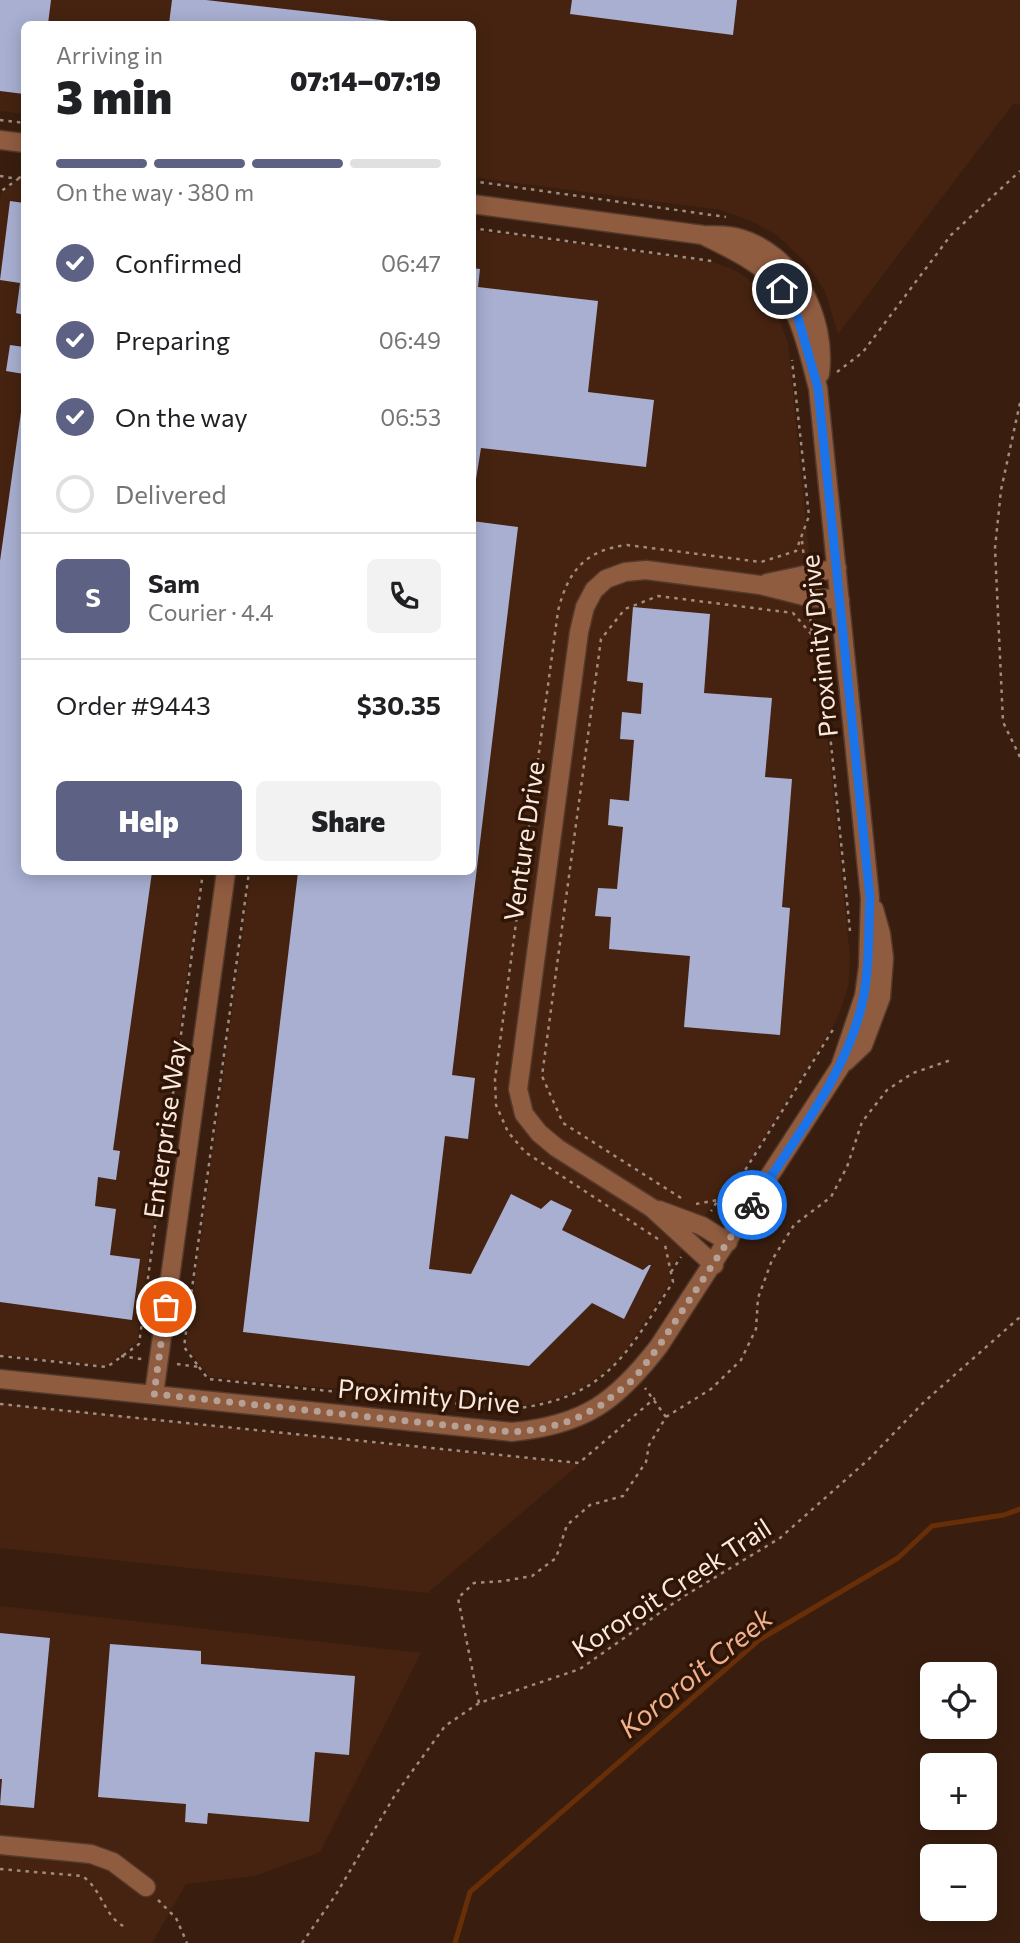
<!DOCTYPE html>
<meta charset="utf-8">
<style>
:root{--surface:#fff;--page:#f2f2f2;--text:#202124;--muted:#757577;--line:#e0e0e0;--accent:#5d6285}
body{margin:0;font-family:Commissioner,sans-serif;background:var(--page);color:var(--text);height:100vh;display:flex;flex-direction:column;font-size:26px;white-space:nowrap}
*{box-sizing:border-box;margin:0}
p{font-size:23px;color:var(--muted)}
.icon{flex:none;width:38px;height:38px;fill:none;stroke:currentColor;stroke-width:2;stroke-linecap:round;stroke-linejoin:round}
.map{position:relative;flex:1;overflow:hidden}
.details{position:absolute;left:21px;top:21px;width:455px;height:854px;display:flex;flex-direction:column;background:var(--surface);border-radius:10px;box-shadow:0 4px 18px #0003}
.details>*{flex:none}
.fabs{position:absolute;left:920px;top:1662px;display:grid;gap:14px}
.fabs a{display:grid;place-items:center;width:77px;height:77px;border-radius:10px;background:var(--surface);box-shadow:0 4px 18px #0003;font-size:35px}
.pin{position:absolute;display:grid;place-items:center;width:60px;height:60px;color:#fff;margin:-30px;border:4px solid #fff;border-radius:50%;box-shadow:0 2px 7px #0007}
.courier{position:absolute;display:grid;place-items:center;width:70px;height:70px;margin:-35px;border:5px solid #1a73e8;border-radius:50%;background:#fff;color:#222;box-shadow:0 2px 9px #0007}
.headline em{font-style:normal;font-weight:800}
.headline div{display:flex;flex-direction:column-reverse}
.headline{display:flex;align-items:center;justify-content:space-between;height:119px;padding:0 35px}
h1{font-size:46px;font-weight:800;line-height:52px}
.bar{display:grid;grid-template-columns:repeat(4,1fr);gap:10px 7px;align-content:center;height:84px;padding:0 35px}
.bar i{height:9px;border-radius:5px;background:var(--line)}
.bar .selected{background:var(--accent)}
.bar p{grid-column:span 4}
.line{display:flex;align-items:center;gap:18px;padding:0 35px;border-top:2px solid var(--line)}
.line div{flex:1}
.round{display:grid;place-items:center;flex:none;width:74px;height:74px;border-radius:10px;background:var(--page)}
ol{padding:0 35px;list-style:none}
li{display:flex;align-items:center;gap:21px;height:77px}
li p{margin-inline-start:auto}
li .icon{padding:7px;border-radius:50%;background:var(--accent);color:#fff;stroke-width:4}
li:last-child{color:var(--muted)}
li i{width:38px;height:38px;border:4px solid var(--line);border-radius:50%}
.action{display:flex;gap:14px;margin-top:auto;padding:14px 35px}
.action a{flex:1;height:80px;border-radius:10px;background:var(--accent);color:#fff;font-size:28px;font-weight:800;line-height:80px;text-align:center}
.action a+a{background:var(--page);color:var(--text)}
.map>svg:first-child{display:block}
.built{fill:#452310}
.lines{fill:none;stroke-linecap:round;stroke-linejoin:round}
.stream{stroke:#672e07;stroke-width:5}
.building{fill:#a9afd1}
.minor-casing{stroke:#543a2c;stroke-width:21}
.path{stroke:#a18b7f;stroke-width:2.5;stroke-dasharray:3.5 5;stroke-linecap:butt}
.minor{stroke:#905c40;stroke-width:18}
.done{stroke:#b7a196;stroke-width:7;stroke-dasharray:0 12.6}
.route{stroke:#1a73e8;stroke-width:9}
.labels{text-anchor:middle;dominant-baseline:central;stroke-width:7;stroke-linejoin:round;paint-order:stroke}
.street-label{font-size:26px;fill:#fbe8df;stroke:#2f1506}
.water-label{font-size:28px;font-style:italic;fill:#f1b08e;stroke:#2f1506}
</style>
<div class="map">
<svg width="1020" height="1943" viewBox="0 0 1020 1943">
<rect width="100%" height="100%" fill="#391e0f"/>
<path class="built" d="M0 0H1020V105L1013 104 838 334 825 291 807 264 778 236 751 221 721 210 473 177 472 24H24V114L0 111Z
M24 176V872H201L137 1342 106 1366 0 1354V203L1 193Z
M473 230 711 262 732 269 744 276 757 287 777 314 788 343 850 958 848 987 839 1015 832 1028 728 1195 717 1197 669 1271 671 1282 622 1356 610 1368 582 1388 557 1398 521 1406 210 1377 186 1346 251 872H472Z
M0 1403 579 1464 428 1593 0 1548Z
M0 1606 421 1653 320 1852 255 1876 186 1884 152 1943H0Z"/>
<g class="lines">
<path class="stream" d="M455 1943 470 1892 759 1640 898 1558 932 1526 1004 1515 1020 1509"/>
</g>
<path class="building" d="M0 0H51L48 24H24V94L0 91Z
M172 0H206L408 23V24H169Z
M572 0H737L733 35 570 14Z
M10 201 24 203V315L16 313 20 283 0 280Z
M472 268 480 269 478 287 598 301 588 392 654 400 646 467 481 448 472 504Z
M10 345 24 347V374L6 371Z
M23 398 24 872H152L113 1150 120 1151 116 1180 98 1177 95 1206 116 1209 110 1255 140 1259 132 1320 0 1302V561Z
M472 521 518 527 452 1075 475 1078 468 1139 445 1136 429 1269 471 1274 511 1194 541 1209 551 1200 572 1210 562 1230 643 1270 649 1265H651L624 1319 592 1303 529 1366 243 1332 298 872H472Z
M633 607 710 614 704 693 772 698 765 777 792 779 782 907 790 908 780 1035 684 1027 690 956 609 949 611 917 595 916 598 888 617 889 623 827 608 825 610 799 629 801 634 740 620 739 622 712 641 714 643 683 627 681Z
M0 1633 50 1638 34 1808 0 1805 2 1779H0Z
M110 1644 201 1651V1664L355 1676 349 1755 315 1752 309 1822 208 1813 207 1824 185 1822 186 1804 98 1797Z"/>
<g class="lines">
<defs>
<path id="minor" d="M0 140 24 143
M472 204 703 235C714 235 725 235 735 237 795 252 827 318 820 374
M767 583 837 568
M845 1062 863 1045 881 997 884 958 881 934 874 909
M659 1210 702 1226 728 1242
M714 1265 652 1208 557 1148 539 1133 524 1114 518 1089 579 632 585 607 594 590 606 579 625 572 646 570 760 585 808 597 840 600
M0 1379 512 1432C584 1425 616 1402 659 1346L840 1067 864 996 868 967 870 898 818 388C806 344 798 296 760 267 743 254 722 245 703 235
M154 1394 226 872
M0 1845 91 1854 113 1862 146 1887"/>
</defs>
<use href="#minor" class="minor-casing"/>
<path class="path" d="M0 120 24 123
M0 176 18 179 0 192
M18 179 24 173
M472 181 726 217
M472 228 712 261
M837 372 863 352 951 235 1020 171
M1020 403 1001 490 995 548 1003 722 1020 757
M802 541 804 558
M812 635 821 645 850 931
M681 1198 563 1123 542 1076 601 639 625 609 658 596 793 613 812 635 810 614
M718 1200 729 1196 834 1028
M696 1204 718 1200 711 1211
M658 1239 525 1152 508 1132 496 1105 495 1079 558 611C568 571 585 550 627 545L761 562 796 551 809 516 792 360
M671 1272 681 1257
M0 1356 107 1367 139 1344 203 872
M121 1356 142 1359
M177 1364 199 1367 184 1347 249 872
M199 1367 208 1379 511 1409C606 1399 626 1355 673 1282L665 1245
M0 1404 579 1463 655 1398
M666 1417 711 1389 741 1360 756 1329 758 1298 772 1260 794 1225 831 1197 847 1167 862 1122 887 1090 913 1073 951 1060
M479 1703 458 1598 474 1583 504 1581 532 1576 556 1558 567 1525 590 1505 623 1496 646 1462 649 1445 666 1417 645 1388
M0 1869 82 1876C103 1889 104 1920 128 1928
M158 1900 176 1918 187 1943
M302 1943 335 1896 395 1795 445 1726 479 1703 580 1669 681 1598 780 1538 869 1459 924 1402 1020 1317"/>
<use href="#minor" class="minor"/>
</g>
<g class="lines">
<path class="done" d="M166 1307 154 1394 512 1432 542 1429 573 1420 600 1406 634 1379 659 1346 752 1205"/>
<path class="route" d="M752 1205C793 1141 851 1069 864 994 870 962 868 930 870 898L818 388 798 318 782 289"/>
</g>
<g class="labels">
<g class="street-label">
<text transform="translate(818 646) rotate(-96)">Proximity Drive</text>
<text transform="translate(523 841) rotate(-82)">Venture Drive</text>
<text transform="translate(164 1129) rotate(-82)">Enterprise Way</text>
<text transform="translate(429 1395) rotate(5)">Proximity Drive</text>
<text transform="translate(671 1587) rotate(-33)">Kororoit Creek Trail</text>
</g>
<g class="water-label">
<text transform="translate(695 1672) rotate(-39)">Kororoit Creek</text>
</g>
</g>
</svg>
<div class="fabs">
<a><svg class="icon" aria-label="locate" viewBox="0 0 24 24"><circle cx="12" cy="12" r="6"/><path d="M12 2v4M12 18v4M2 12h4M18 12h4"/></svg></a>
<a>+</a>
<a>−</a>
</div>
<div class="pin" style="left:166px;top:1307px;background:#ea580c"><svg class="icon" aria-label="bag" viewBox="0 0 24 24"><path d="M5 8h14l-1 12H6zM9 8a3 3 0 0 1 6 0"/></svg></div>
<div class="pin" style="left:782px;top:289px;background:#1f2937"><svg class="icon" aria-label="home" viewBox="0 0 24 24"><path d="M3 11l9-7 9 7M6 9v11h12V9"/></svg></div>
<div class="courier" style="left:752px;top:1205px"><svg class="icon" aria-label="bike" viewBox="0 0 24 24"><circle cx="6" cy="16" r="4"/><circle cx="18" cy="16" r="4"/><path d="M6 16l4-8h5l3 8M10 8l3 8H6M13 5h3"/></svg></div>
<section class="details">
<div class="headline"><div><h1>3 min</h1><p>Arriving in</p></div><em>07:14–07:19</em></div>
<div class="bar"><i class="selected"></i><i class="selected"></i><i class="selected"></i><i></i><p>On the way · 380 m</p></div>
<ol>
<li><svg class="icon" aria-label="check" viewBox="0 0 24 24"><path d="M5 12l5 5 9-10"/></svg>Confirmed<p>06:47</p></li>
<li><svg class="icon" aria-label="check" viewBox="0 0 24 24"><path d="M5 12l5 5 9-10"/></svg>Preparing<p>06:49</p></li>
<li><svg class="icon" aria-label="check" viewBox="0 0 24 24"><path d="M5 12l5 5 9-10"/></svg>On the way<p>06:53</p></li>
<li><i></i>Delivered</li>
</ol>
<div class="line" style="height:126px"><b class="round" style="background:var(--accent);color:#fff">S</b><div><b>Sam</b><p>Courier · 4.4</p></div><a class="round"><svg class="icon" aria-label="phone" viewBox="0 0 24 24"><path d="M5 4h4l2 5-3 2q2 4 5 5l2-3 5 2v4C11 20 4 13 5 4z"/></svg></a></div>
<div class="line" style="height:91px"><div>Order #9443</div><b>$30.35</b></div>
<div class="action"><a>Help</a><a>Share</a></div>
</section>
</div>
